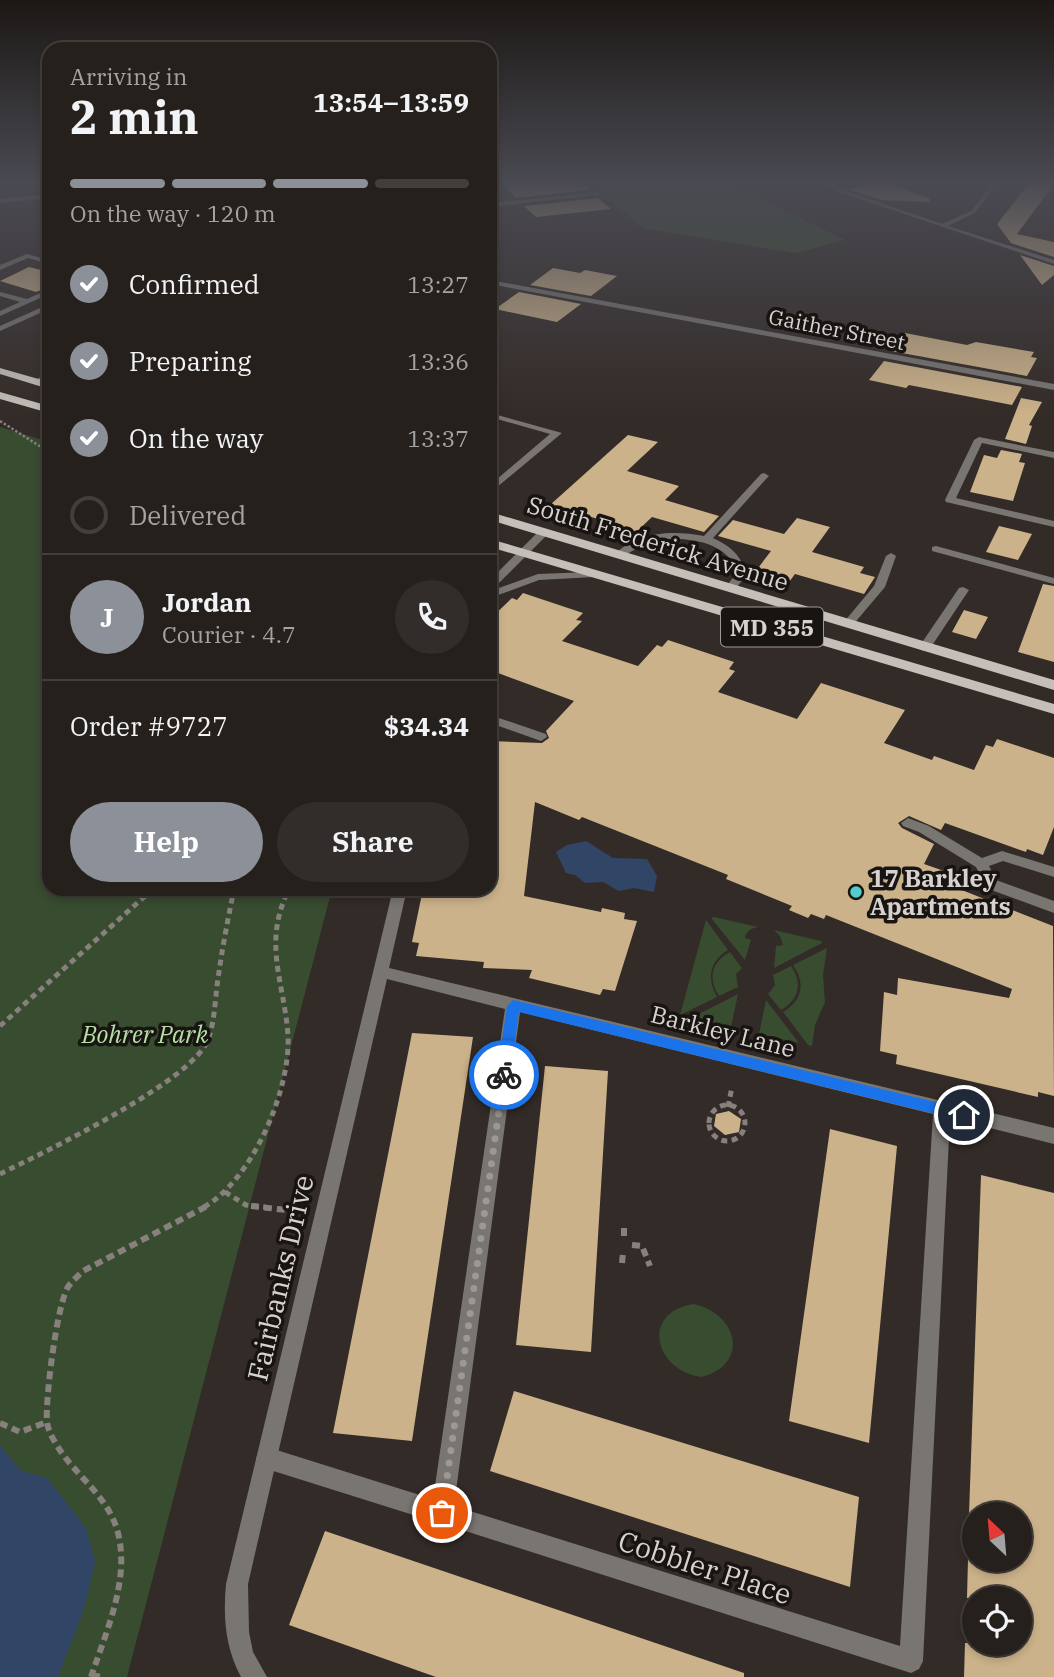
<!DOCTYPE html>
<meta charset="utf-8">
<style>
:root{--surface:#26201d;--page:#322d2a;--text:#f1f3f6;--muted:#a4a3a4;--line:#423e3b;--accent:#8c9099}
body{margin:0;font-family:"IBM Plex Serif",serif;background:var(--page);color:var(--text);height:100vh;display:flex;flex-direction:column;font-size:26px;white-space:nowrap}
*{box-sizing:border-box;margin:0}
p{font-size:23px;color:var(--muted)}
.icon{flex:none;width:38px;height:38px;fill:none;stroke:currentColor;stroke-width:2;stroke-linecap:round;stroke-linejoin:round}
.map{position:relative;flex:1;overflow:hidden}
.panel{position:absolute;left:42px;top:42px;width:455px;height:854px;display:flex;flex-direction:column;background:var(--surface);border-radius:21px;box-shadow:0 4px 10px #0003,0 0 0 2px var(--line)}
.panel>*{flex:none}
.needle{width:46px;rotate:334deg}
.buttons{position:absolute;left:962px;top:1502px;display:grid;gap:14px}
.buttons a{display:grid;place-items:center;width:70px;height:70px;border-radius:50%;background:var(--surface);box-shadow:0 4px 10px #0003,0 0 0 2px var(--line);font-size:35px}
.pin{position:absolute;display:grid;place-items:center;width:60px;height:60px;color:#fff;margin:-30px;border:4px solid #fff;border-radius:50%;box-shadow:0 2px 7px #0007}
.courier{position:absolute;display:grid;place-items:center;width:70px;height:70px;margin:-35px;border:5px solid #1a73e8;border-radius:50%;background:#fff;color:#222;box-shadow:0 2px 9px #0007}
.headline em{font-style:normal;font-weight:700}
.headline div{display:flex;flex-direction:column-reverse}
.headline{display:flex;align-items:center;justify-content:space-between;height:119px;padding:0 28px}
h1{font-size:46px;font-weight:700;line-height:52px}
.bar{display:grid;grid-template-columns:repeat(4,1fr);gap:10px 7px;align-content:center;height:84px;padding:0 28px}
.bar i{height:9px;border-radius:5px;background:var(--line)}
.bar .on{background:var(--accent)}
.bar p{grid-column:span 4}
.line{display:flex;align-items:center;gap:18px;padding:0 28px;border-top:2px solid var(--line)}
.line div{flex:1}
.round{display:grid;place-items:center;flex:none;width:74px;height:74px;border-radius:37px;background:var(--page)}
ol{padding:0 28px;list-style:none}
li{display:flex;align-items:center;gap:21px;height:77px}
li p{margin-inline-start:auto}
li .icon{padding:7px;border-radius:50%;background:var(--accent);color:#fff;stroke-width:4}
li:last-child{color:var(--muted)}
li i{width:38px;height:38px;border:4px solid var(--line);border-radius:50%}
.button{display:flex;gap:14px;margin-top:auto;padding:14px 28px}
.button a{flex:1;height:80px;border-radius:42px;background:var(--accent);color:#fff;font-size:28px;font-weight:700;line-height:80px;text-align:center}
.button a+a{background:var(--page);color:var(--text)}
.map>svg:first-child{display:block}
.green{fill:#384c30}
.water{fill:#314667}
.building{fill:#ccb28a}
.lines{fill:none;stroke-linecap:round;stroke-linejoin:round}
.path-far2{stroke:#87807d;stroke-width:2.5;stroke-dasharray:2.5 2;stroke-linecap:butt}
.path-far1{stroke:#87807d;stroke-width:5;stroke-dasharray:6 4.5;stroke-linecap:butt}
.path{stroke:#87807d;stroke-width:6;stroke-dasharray:8 5;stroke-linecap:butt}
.service{fill:#797672;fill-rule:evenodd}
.minor{fill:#797672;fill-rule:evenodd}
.primary{fill:#c4bfb8;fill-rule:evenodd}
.route{fill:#1a73e8}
.done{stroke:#9e9894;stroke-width:7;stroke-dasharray:0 12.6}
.poi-dot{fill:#52cdce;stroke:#181412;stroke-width:2.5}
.labels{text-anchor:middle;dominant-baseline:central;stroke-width:7;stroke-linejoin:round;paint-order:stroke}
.far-street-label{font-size:21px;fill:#d7d2cf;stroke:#181412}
.shield{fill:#181412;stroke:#9e9996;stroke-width:2}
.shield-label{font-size:23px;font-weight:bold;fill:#d7d2cf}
.street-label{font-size:24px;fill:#d7d2cf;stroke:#181412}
.poi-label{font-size:24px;font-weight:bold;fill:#d7d2cf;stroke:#181412;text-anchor:start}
.park-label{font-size:24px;font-style:italic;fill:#b6e0a4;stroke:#181412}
.near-street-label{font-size:28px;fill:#d7d2cf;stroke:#181412}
</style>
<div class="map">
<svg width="1054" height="1677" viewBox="0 0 1054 1677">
<rect width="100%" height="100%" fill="#332b27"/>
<path class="green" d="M588 181H733L747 193 845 240 795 253 643 228Z
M0 427 49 442V889H332L127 1677H0Z
M714 917 758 927C752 928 746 931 745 938L751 940 745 960 711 918Z
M706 920 728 950C710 961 706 978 717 997L680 1015Z
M774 930 821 941 822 943 774 968 776 946 783 945 780 936Z
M827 948 823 975 825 1002 815 1025 812 1046 808 1045 783 1012C802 1001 806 983 793 965Z
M730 952 742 968 736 974 738 987 719 996C708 979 711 962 730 952Z
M791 966C803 983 799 1000 781 1010L768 994 775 985 773 975Z
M738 994 731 1027 691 1018Z
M766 1000 799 1043 759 1034Z
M694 1304C738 1314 750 1364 702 1377 654 1371 640 1312 694 1304Z"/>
<path class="water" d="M586 841 613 858 647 859 657 876 654 892 634 888 619 891 603 882 585 883 575 875 566 873 556 852 567 845Z
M0 1445 20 1470 47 1478 86 1528 95 1562 84 1609 58 1677H0Z"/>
<path class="building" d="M540 181H580L590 190 516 198 504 185Z
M884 181 930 199 929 202 881 200 848 189Z
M1031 181H1054V184L1017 234 1054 242V257L1011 243 997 224Z
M598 198 611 209 536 217 524 206Z
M1020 255 1054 266V275L1042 285Z
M29 267 49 272V287L36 292 0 281Z
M553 268 580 273 585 270 617 276 591 296 530 285Z
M519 292 581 304 557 322 495 309Z
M905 333 967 345 976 342 1034 352 1031 357 1037 358 1027 376 891 351Z
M884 361 1022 387 1012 405 909 385 906 388 869 380Z
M1021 398 1042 402 1029 425 1032 426 1026 444 1005 439Z
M628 435 658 442 627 471 679 486 665 500 719 516 704 532 652 517 632 536 600 526 605 521 550 505Z
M1001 450 1022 454 1019 462 1025 463 1013 501 970 492 984 455 997 458Z
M797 518 830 527 812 552 864 567 860 573 875 577 864 594 795 574 789 582 755 572 771 551 718 536 733 520 784 534Z
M999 526 1032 534 1018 560 986 552Z
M1043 584 1054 586V662L1018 652Z
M523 593 583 613 576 620 582 621 562 641 638 666 657 645 662 647 668 640 734 662 729 669 735 671 718 692 797 719 821 683 905 710 884 743 932 760 934 756 974 770 986 745 993 747 997 739 1054 758V827L1043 855 1027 849 1026 852 945 823 941 830 909 816 898 823 902 828 934 844 924 864 944 871 939 881 1053 926 1054 1096 1038 1092V1097L896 1064 897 1055 880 1051 884 992 897 995 898 978 1009 998 1012 989 826 915 824 919 811 914 808 918 789 910 792 906 726 879 728 875 582 817 579 820 535 802 524 896 601 912 602 908 625 913 624 919 637 921 615 991 603 989 600 995 529 978 532 970 483 968 484 962 416 956 419 943 412 942 423 889H490V741L542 743 549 738 546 731 574 701 490 670V619L512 598 517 600Z
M964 610 988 617 976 639 952 632Z
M412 1033 473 1037 412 1441 333 1433Z
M545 1066 608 1071 591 1352 516 1345Z
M729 1111 741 1119 739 1132 725 1135 714 1126 716 1114Z
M830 1129 897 1146 869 1443 789 1421Z
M981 1175 1054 1193V1677H964L965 1643H1020V1598H967L968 1559H1020V1514H969Z
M514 1391 859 1497 850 1587 490 1471Z
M325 1531 744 1673V1677H436L289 1625Z"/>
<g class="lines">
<path class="path-far2" d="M611 191 665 181
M0 421 49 452"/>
<path class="path-far1" d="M0 1026 153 889
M709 1123a18 18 0 1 1 36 0a18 18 0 1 1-36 0Z
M728 1107 732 1087
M0 1174C42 1153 197 1080 209 1037 215 1019 215 998 218 979 222 949 228 919 234 889
M225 1192 246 1205 265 1207
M204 1207C252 1180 291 1090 288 1035 284 981 262 943 289 889"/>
<path class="path" d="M251 1206 304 1212
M624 1228V1236
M632 1245 642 1246 650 1266
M622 1263 623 1253
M0 1423 20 1432 47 1422
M92 1674 100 1677
M91 1677C106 1632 130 1580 118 1533 108 1494 73 1475 55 1442 51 1436 48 1429 47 1422 45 1400 57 1304 68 1287 72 1281 78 1276 83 1271L207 1206"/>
<path class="service" d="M27 254 49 260V264L28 258 0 270V265Z
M49 289V294L0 316V311L20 302 0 296V292L27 299Z
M49 304V309L0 331V326Z
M49 372V379L36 385 32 382Z
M495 375 499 378 490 385V378Z
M490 413 562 433 490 493V485L550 434 490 417Z
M979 437 1054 452V458L982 443 956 498 1054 521V527L946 502 945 500 974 440Z
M764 473 769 476 767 478 713 538C732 547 740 555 747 574L734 591 730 592 724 589 736 574C735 569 733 563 730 559 714 538 672 535 648 543 637 547 629 554 619 558L614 555C637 531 673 530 704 536L761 474Z
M936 546 1054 578V584L932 551V547Z
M891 553 896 556 885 587 852 626H844V622L874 586 886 556Z
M963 587 969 590 931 647 925 651 921 650 919 647 959 588Z
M490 715 546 734 547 737 541 741 490 723Z
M908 818 929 826 982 858 1002 851 1054 867V877L1003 861 989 866 996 880 1054 901V913L986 888 976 867 919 832 903 826 901 823Z
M267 1447 442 1502 450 1505 453 1513 450 1521 442 1524 267 1469 260 1465 256 1458 260 1451Z"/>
<path class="minor" d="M819 181H827L846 191 942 224 971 211 994 181H1000L975 213 948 226 1054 260V264L842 193Z
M600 192 598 195 490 207V203Z
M49 194V198L0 203V199Z
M490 280 1054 384V390L490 284Z
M543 530 547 531V535L494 588 490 589V580L539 531Z
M590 572 594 573V577L539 580 490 598V591L538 574Z
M393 889H407L389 968 1054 1128V1144L950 1118 923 1661 919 1669 911 1673 434 1521 431 1513 505 1009 387 979 248 1584 249 1632 253 1652 267 1677H241C225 1647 223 1617 226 1584ZM520 1012 933 1114 900 1646 454 1506Z"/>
<path class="primary" d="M0 368 49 382V389L0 374Z
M0 392 49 406V413L0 399Z
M490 512 1054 680V690L490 520Z
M490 539 1054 704V714L490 547Z"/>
</g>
<linearGradient id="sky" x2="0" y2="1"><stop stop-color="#1c1815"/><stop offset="0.44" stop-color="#4a4a52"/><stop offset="1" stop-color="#4a4a52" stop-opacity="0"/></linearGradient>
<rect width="1054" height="416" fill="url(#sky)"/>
<path class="route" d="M513 1000 964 1109 971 1115 964 1121 519 1012 510 1075 504 1080 497 1075 507 1006Z"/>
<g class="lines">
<path class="done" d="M442 1513 504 1075"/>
</g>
<circle class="poi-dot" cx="856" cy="892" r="7"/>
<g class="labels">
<g class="far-street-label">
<text transform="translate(837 329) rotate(11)">Gaither Street</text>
</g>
<rect class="shield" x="721" y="607.5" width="102" height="39" rx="5"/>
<g class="shield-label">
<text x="772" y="627">MD 355</text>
</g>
<g class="street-label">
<text transform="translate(658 543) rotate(17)">South Frederick Avenue</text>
<text transform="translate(723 1031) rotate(14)">Barkley Lane</text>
</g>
<g class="poi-label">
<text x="870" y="878">17 Barkley<tspan x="870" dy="28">Apartments</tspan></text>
</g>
<g class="park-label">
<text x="145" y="1034">Bohrer Park</text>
</g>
<g class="near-street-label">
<text transform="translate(280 1278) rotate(-77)">Fairbanks Drive</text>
<text transform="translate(705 1567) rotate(18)">Cobbler Place</text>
</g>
</g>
</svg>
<div class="buttons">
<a><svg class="needle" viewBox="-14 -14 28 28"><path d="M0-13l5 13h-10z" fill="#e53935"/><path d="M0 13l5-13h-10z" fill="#a4a3a4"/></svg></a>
<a><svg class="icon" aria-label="locate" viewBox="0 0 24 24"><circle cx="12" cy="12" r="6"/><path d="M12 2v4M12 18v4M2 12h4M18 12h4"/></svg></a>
</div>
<div class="pin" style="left:442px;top:1513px;background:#ea580c"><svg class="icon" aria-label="bag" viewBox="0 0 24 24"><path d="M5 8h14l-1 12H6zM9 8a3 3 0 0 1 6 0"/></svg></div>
<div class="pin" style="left:964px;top:1115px;background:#1f2937"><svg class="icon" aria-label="home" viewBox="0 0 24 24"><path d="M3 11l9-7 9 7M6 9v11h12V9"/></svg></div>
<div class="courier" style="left:504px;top:1075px"><svg class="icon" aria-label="bike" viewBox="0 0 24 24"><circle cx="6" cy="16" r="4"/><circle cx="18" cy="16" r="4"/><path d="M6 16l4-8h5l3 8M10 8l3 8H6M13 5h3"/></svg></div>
<section class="panel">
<div class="headline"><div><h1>2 min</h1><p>Arriving in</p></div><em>13:54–13:59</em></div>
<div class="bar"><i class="on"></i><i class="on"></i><i class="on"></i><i></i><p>On the way · 120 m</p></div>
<ol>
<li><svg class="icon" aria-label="check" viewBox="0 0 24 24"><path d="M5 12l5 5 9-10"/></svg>Confirmed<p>13:27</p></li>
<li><svg class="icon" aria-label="check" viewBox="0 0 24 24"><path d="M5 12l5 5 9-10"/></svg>Preparing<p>13:36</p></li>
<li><svg class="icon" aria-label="check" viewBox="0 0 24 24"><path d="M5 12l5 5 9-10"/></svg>On the way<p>13:37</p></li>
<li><i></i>Delivered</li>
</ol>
<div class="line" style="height:126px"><b class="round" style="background:var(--accent);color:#fff">J</b><div><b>Jordan</b><p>Courier · 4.7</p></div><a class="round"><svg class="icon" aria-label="phone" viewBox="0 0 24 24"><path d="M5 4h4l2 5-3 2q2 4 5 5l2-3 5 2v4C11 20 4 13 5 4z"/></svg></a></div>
<div class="line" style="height:91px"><div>Order #9727</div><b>$34.34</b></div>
<div class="button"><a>Help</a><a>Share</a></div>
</section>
</div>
